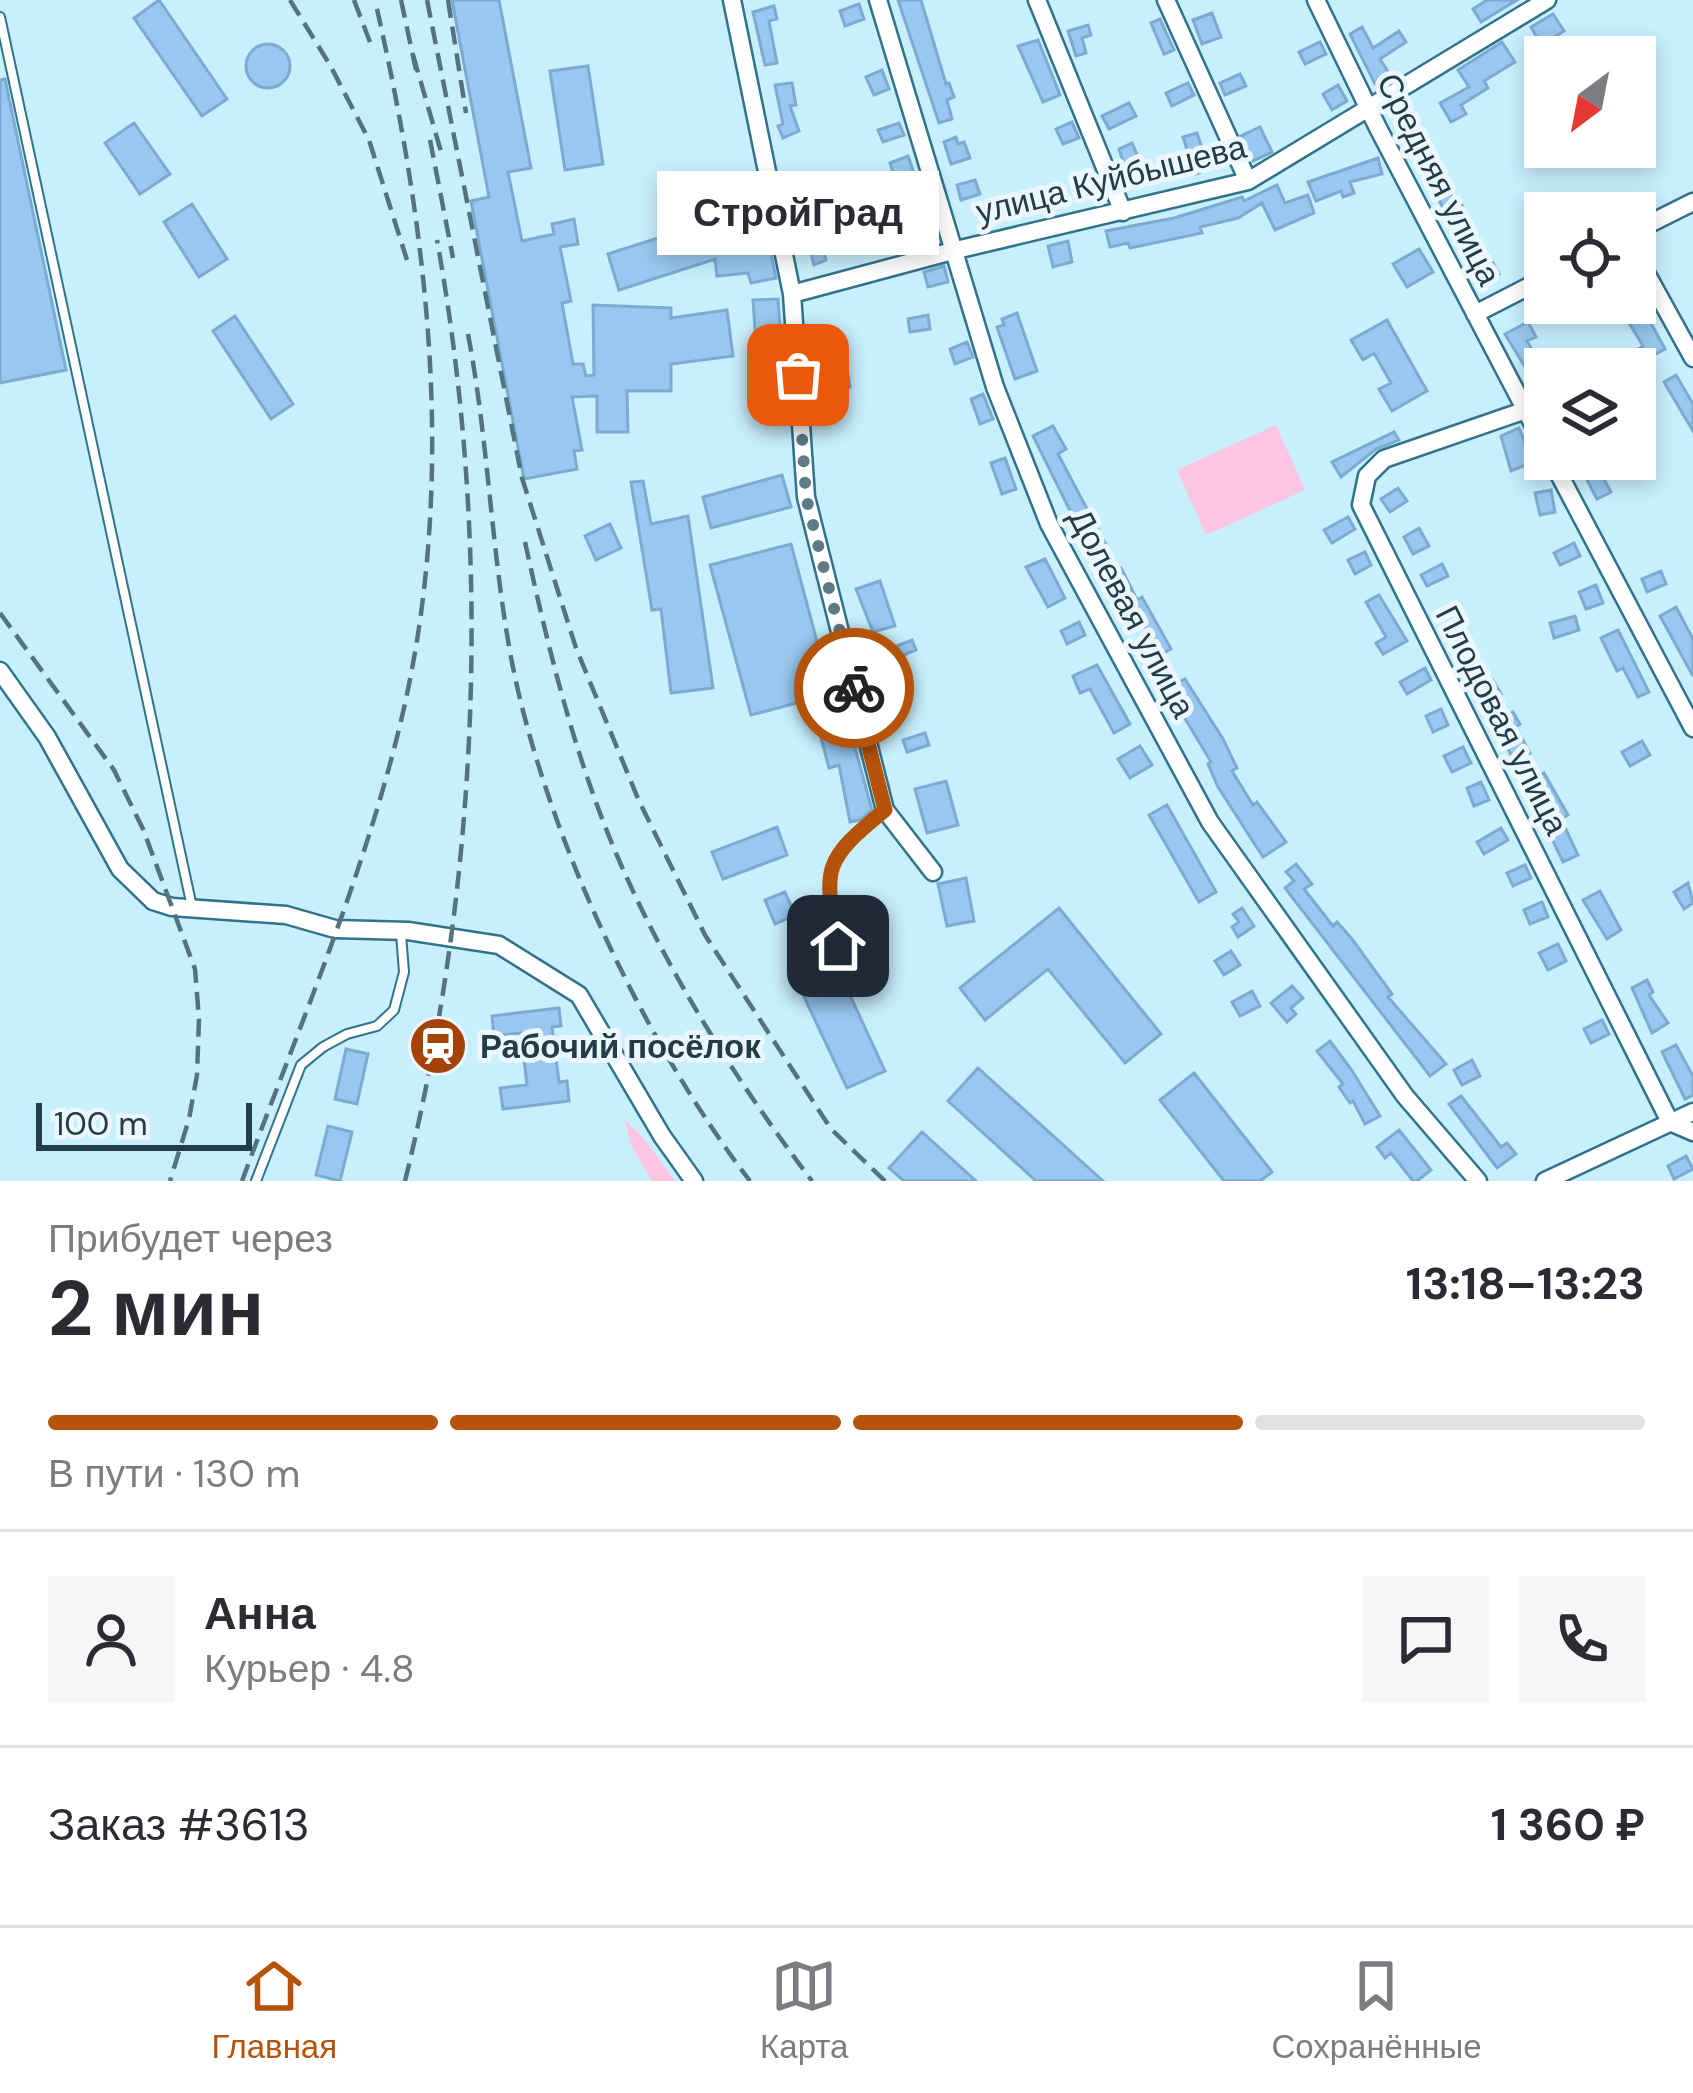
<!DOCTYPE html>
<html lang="ru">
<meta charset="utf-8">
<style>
:root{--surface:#fff;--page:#f7f7f7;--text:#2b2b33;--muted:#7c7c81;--line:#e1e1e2;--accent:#b45309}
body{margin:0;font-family:"DM Sans",sans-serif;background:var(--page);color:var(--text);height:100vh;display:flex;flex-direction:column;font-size:45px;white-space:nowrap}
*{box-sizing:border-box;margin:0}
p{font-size:39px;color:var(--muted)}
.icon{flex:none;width:66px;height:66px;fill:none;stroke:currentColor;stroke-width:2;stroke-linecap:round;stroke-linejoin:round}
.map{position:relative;height:1181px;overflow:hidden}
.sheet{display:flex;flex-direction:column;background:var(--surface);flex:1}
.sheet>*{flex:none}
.needle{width:78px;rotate:212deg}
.tools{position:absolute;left:1524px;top:36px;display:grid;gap:24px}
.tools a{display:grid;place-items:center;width:132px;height:132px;border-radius:0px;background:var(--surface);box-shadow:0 6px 18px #0003;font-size:60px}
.scale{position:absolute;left:36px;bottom:30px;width:216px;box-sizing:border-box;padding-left:12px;border:6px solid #223d47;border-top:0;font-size:33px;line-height:42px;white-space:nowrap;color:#223d47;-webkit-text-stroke:9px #ebf7fc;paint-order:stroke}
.pin{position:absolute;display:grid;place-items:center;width:102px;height:102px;color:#fff;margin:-51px;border-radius:24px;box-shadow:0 6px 18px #0006}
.courier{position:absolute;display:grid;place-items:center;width:120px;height:120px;margin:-60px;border:9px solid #b45309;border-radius:50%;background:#fff;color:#222;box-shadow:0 3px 15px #0007}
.bubble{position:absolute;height:84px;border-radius:0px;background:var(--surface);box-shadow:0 6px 18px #0003;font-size:39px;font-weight:700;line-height:84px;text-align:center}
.headline em{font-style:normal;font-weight:700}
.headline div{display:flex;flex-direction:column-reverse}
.headline{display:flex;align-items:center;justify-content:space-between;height:204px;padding:0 48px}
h1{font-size:78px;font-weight:700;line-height:90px}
.bar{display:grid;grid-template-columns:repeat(4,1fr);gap:18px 12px;align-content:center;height:144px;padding:0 48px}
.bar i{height:15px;border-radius:9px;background:var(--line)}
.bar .selected{background:var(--accent)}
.bar p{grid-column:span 4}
.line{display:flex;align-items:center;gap:30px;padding:0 48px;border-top:3px solid var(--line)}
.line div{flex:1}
.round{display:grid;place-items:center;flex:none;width:126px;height:126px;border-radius:0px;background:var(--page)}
.tabs{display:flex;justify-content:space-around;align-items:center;height:168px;border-top:3px solid var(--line);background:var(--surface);font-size:33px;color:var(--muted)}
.tabs a{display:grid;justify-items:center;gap:6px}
.tabs .selected{color:var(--accent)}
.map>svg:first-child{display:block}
.green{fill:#fbc5e3}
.building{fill:#98c8f0;stroke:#7caad1;stroke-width:3}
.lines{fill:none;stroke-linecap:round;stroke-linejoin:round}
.service-casing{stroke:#31738b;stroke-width:12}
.minor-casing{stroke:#31738b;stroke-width:21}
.service{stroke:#fff;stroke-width:8}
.minor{stroke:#fff;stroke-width:16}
.rail{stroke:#54737f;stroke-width:4.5;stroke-dasharray:18 9;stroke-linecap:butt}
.done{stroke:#5c7b87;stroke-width:12;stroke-dasharray:0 21.6}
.route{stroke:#b45309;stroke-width:15}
.labels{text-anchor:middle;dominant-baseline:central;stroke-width:10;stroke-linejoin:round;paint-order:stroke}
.street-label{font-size:33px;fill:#223d47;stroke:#ebf7fc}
.poi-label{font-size:33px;font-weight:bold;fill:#223d47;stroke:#ebf7fc;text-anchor:start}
</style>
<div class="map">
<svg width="1693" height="1181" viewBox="0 0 1693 1181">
<rect width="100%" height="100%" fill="#c8effe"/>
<path class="green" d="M1276 425 1305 490 1206 535 1177 470Z
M625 1120 646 1141 675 1181H652L631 1145Z"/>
<path class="building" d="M159 0 227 99 202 116 134 18Z
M452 0H499L531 168 508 172 522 241 554 234 552 224 574 219 578 244 560 247 571 301 562 303 573 364H583L586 376 594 375 593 305 671 308V318L727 310 733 356 671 364V391H627L628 432H597V396L572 397 582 450 574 451 577 469 524 479 471 201 489 197Z
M898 0H921L946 84 949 83 954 97 947 100 952 119 939 123Z
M1487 0H1517L1481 22 1473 9Z
M859 4 864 19 845 26 840 11Z
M774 6 777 19 769 21 777 63 765 65 753 12Z
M1212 13 1221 37 1202 44 1193 20Z
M1553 14 1564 31 1541 45 1531 27Z
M1160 19 1174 50 1164 54 1151 23Z
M1088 25 1091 35 1082 38 1086 53 1076 56 1068 31Z
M1362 27 1373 48 1399 31 1406 42 1380 59 1390 75 1375 84 1350 34Z
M1038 40 1060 95 1043 102 1018 46Z
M1320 42 1326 54 1305 64 1299 52Z
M1502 42 1515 62 1484 81 1488 88 1461 105 1466 114 1451 122 1440 103 1469 87 1458 70Z
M246 66a22 22 0 1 1 44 0a22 22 0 1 1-44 0Z
M588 66 603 164 565 170 550 71Z
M882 70 889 89 874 95 866 77Z
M1240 74 1246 86 1225 95 1220 83Z
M5 79 66 370 0 383V80Z
M792 83 796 105 790 106 799 131 783 138 778 126 783 124 775 85Z
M1188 83 1194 95 1172 106 1166 93Z
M1338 85 1347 101 1332 110 1323 94Z
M1129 103 1136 116 1109 129 1102 116Z
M1072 122 1079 138 1063 144 1056 129Z
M134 123 170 174 140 194 105 143Z
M899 123 904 135 883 142 878 130Z
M1260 127 1272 152 1253 161 1241 136Z
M1197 133 1209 169 1195 174 1183 137Z
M956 137 958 144 964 142 970 158 951 164 944 142Z
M1132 143 1144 170 1128 176 1119 149Z
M1432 152 1453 199 1457 196 1473 226 1456 234 1418 158Z
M908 156 934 230 912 236 906 202 902 203 890 163Z
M1378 158 1382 174 1350 182 1354 193 1343 197 1341 191 1316 201 1308 182Z
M975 180 980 194 961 200 957 185Z
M1277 185 1285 203 1308 195 1314 213 1275 230 1262 203 1238 218 1200 227 1202 233 1130 248 1128 243 1110 247 1106 231 1174 218 1242 197 1244 201Z
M815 191 828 233 817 235 826 260 814 265 796 196Z
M1620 199 1623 205 1634 199 1641 213H1608L1612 211 1609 205Z
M192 204 227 259 199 277 164 222Z
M761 205 776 278 751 283 748 273 717 276 715 259 619 290 608 254Z
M1068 241 1072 262 1053 267 1048 246Z
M1419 249 1433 272 1407 287 1393 264Z
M1493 263 1499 274 1479 284 1473 273Z
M944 266 948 282 928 287 924 272Z
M778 299 786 417 761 419 753 300Z
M1640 303 1665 349 1640 363 1634 352 1643 346 1623 313Z
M1017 313 1037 371 1015 379 997 327 1004 325 1002 319Z
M928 315 930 329 910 332 908 319Z
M235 316 293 404 271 419 213 331Z
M1387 320 1427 391 1392 411 1379 389 1391 383 1374 353 1363 360 1351 340Z
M1528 322 1536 337 1527 341 1545 372V400L1505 334Z
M967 342 973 357 955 364 950 349Z
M848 375 850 387 821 392 819 380Z
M1676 375 1693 404V431L1664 382Z
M983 394 993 419 980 424 971 399Z
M1053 426 1066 449 1058 454 1106 545 1091 553 1033 436Z
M1519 428 1533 462 1511 471 1501 436Z
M1394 432 1399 440 1376 449 1341 477 1332 462Z
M1005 458 1016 489 1002 494 991 463Z
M1576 459H1593L1611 492 1597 499Z
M782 475 791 507 711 528 703 497Z
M643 481 651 524 688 516 713 688 671 693 661 609 652 610 631 482Z
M1398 488 1407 501 1390 512 1381 499Z
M1551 490 1555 512 1540 515 1535 493Z
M1348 517 1355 529 1332 543 1324 530Z
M610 524 621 548 596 560 585 536Z
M1419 528 1429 546 1413 554 1404 537Z
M1574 543 1580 556 1560 565 1554 553Z
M791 544 831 694 751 715 710 565Z
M1365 552 1371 565 1355 574 1348 560Z
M1045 559 1065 598 1048 607 1026 567Z
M1442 564 1448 576 1427 586 1421 575Z
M1121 568 1137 600 1142 597 1171 649 1152 660 1142 642 1151 637 1140 617 1131 623 1107 588 1116 583 1111 573Z
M1661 571 1666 584 1647 592 1642 579Z
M880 581 895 626 873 632 856 589Z
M1596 585 1603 603 1586 609 1579 592Z
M1379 595 1407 641 1383 654 1376 643 1386 637 1366 602Z
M1676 607 1693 639V676L1660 616Z
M1575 616 1579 630 1554 638 1550 623Z
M1079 622 1085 635 1067 644 1061 631Z
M1618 630 1649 692 1638 697 1623 668 1617 671 1601 638Z
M912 640 916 650 883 664 879 653Z
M1097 665 1130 724 1114 733 1090 689 1080 693 1073 676Z
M1425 668 1431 680 1407 694 1400 682Z
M1185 679 1223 739 1237 768 1232 771 1253 805 1257 802 1286 842 1263 857 1218 787 1208 764 1211 762 1167 688Z
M1493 680 1501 694 1485 703 1477 688Z
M905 682 911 700 892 707 888 694 897 692 895 686Z
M1441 709 1448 725 1433 732 1426 716Z
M1513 712 1520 724 1516 727 1530 753 1514 761 1494 722Z
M848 722 872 810 860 820 850 822 839 765 829 768 819 730Z
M925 733 929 745 907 752 903 740Z
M1642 741 1650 755 1630 766 1622 752Z
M1140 746 1152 765 1130 778 1118 759Z
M1463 747 1471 763 1452 772 1444 756Z
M1544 773 1568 815 1561 819 1578 855 1563 862 1526 784Z
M946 781 958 825 927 833 915 789Z
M1481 782 1489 800 1474 806 1467 788Z
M1167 805 1216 892 1199 902 1149 815Z
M777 827 787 855 723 879 712 852Z
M1501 828 1508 840 1484 854 1477 842Z
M1296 864 1312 884 1304 889 1333 926 1337 922 1352 939 1392 994 1388 997 1446 1064 1430 1076 1285 888 1294 881 1286 872Z
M1525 865 1531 878 1513 886 1507 873Z
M966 878 974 921 947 926 938 884Z
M1688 883 1693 903 1684 909 1674 892Z
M1600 891 1621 930 1607 939 1583 900Z
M785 892 795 915 775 924 765 900Z
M1542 902 1548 917 1530 924 1524 910Z
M1059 908 1161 1034 1125 1063 1048 969 985 1020 960 988Z
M1242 908 1254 926 1238 937 1232 927 1239 922 1233 914Z
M1558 944 1566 961 1548 970 1539 953Z
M1231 951 1240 965 1224 975 1215 961Z
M836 965 885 1071 847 1088 797 982Z
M1647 980 1653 992 1649 995 1668 1023 1652 1033 1632 988Z
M1292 986 1303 998 1291 1008 1296 1014 1287 1022 1271 1003Z
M1252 991 1260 1006 1240 1016 1232 1002Z
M559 1008 561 1026 552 1027 559 1082 567 1081 569 1101 503 1109 500 1088 527 1085 521 1033 494 1036 492 1016Z
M1602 1020 1609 1034 1591 1043 1584 1029Z
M1330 1041 1351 1069 1380 1116 1365 1124 1353 1101 1350 1103 1339 1087 1343 1084 1317 1051Z
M1676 1045 1693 1076V1095L1685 1099 1662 1052Z
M346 1049 368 1054 357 1104 335 1099Z
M1472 1060 1480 1076 1462 1085 1454 1070Z
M978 1068 1103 1181H1036L948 1101Z
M1194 1073 1272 1172 1260 1181H1224L1160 1100Z
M1461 1096 1501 1147 1507 1143 1516 1154 1497 1168 1449 1104Z
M328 1126 352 1132 340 1181 316 1175Z
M1399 1130 1431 1170 1417 1181H1413L1391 1153 1385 1158 1377 1147Z
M922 1132 976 1181H904L889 1168Z
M1686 1156 1693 1169 1674 1179 1668 1166Z"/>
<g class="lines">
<defs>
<path id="service" d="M0 17 192 907
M838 947C824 869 821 863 884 811
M256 1181 301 1065 323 1047 347 1034 377 1026 394 1010 404 972 401 934"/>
<path id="minor" d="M732 0 792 294 806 497 885 810 933 872
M878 0 995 387 1049 524 1210 822 1405 1096 1478 1181
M1037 0 1123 212
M1166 0 1248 181
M1316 0 1378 128 1545 447
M1635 231 1693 202
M1635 253 1693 358
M792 294 956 250 1248 181 1547 0
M1475 314 1545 278
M1526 410 1384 459 1367 476 1361 505 1670 1122 1693 1132
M1551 459 1693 728
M0 671 47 737 120 869 153 901 172 907 286 915 335 929 408 931 499 945 579 995 662 1136 694 1181
M1545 1181 1693 1112"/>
</defs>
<use href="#service" class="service-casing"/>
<use href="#minor" class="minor-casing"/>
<use href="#service" class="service"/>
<use href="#minor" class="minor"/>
<path class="rail" d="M290 0 330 65 369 140 407 260
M354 0 373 50
M401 0 416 70
M427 0 522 478 576 648 639 801 705 935 831 1129 885 1181
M448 0 466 113
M413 55 442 155
M430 140 453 258
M468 334C488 439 491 546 510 652 542 826 642 1040 750 1181
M525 542C549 652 576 763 622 867 672 980 738 1083 812 1181
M0 613 114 770 143 829 195 969 199 1019 197 1075 189 1119 170 1181
M242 1181C295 1037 357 893 395 745 460 497 431 245 375 0
M405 1181C480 876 493 549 437 240"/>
</g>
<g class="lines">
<path class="done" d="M798 375 806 497 854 688"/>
<path class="route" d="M838 946C824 868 821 862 885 810L854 688"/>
</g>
<defs>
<symbol id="station-disc" viewBox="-11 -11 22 22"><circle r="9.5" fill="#a54205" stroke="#ebf7fc"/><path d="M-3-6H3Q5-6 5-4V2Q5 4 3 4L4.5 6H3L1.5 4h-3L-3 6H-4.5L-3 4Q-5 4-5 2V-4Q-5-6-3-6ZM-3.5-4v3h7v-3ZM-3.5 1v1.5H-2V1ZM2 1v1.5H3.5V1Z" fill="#fff"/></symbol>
</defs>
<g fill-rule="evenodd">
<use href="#station-disc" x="405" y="1013" width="66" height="66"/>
</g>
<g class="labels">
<g class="street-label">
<text transform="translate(1111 179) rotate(-14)">улица Куйбышева</text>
<text transform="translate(1439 179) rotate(63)">Средняя улица</text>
<text transform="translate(1132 613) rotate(62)">Долевая улица</text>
<text transform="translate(1502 720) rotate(63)">Плодовая улица</text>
</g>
<g class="poi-label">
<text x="480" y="1046">Рабочий посёлок</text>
</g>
</g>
</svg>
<div class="tools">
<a><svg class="needle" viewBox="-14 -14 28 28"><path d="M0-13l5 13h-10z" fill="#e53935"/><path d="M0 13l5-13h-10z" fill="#7c7c81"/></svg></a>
<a><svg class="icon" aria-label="locate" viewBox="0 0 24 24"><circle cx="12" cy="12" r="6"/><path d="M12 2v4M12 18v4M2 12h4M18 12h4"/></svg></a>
<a><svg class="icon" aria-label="layers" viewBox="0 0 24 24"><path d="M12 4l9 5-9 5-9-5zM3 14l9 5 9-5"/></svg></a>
</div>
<div class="scale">100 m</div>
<div class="pin" style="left:798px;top:375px;background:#ea580c"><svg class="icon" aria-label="bag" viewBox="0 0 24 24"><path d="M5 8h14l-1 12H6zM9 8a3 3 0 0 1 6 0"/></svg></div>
<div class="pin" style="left:838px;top:946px;background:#1f2937"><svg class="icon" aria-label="home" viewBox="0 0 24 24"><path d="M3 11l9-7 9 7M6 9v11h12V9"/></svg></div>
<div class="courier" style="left:854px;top:688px"><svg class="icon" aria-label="bike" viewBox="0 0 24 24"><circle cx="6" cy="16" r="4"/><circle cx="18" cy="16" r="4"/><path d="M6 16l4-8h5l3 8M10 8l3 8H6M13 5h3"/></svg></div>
<div class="bubble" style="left:657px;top:171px;width:282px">СтройГрад</div>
</div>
<section class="sheet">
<div class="headline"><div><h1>2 мин</h1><p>Прибудет через</p></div><em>13:18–13:23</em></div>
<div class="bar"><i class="selected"></i><i class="selected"></i><i class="selected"></i><i></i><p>В пути · 130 m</p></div>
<div class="line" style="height:216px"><a class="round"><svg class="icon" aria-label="person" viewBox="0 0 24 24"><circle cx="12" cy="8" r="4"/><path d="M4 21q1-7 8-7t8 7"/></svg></a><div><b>Анна</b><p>Курьер · 4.8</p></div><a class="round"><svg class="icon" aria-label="chat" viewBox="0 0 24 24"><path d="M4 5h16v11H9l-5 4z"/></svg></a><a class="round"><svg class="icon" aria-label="phone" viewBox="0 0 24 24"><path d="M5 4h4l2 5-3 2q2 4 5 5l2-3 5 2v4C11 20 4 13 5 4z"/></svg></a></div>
<div class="line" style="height:156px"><div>Заказ #3613</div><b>1 360 ₽</b></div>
</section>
<nav class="tabs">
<a class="selected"><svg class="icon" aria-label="home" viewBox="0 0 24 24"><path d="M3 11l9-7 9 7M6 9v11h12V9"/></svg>Главная</a>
<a><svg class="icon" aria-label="map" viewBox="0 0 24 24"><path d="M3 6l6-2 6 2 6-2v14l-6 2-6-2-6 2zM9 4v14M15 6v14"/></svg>Карта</a>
<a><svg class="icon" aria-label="saved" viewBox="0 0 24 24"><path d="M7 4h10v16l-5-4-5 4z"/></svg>Сохранённые</a>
</nav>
